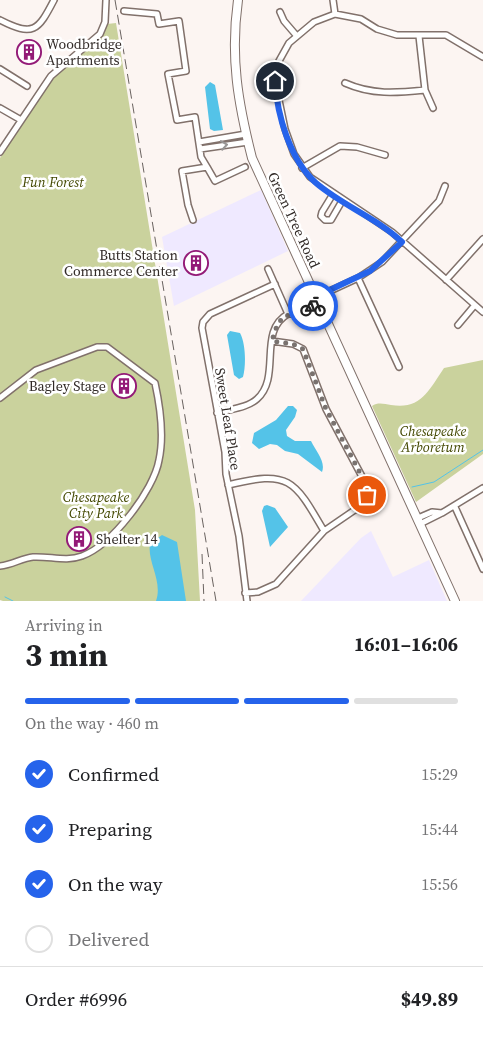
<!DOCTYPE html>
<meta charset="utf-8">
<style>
:root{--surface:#fff;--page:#f6f6f6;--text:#202124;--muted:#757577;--line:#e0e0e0;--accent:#2563eb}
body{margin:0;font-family:"Source Serif 4",serif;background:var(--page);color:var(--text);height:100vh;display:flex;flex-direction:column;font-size:19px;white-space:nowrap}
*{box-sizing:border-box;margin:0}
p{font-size:16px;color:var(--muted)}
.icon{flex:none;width:28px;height:28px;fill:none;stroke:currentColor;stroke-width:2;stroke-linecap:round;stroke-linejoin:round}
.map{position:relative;height:601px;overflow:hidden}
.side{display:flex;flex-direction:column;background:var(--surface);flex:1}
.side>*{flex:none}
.pin{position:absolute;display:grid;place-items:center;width:42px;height:42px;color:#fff;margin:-21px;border:2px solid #fff;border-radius:50%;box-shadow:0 1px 5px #0007}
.courier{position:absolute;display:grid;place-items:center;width:50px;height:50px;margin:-25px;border:4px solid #2563eb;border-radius:50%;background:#fff;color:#222;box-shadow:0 1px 6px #0007}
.headline em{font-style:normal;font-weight:700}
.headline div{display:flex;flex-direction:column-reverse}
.headline{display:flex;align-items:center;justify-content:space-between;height:85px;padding:0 25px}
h1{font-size:32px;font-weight:700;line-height:38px}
.bar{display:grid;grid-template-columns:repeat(4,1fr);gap:8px 5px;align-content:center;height:60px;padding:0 25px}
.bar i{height:6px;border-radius:4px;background:var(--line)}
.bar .active{background:var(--accent)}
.bar p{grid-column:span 4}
.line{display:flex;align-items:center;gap:12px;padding:0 25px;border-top:1px solid var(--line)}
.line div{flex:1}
ol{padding:0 25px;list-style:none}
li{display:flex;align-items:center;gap:15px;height:55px}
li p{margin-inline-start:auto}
li .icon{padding:5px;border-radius:50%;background:var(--accent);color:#fff;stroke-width:4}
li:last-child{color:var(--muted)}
li i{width:28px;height:28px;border:2px solid var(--line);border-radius:50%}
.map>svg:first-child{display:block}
.commercial{fill:#efe9ff}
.green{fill:#cad29d}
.water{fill:#54c3e8}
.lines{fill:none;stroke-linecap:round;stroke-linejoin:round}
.stream{stroke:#54c3e8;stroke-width:1}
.street-casing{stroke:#81716b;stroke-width:8}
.secondary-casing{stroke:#81716b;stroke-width:10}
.street{stroke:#fff;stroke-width:5}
.secondary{stroke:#fff;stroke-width:8}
.rail{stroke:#69625f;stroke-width:1;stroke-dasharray:10 5;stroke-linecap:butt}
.oneway{stroke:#989594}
.done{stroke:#79726f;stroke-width:5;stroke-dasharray:0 9}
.route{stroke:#2563eb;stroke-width:6}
.labels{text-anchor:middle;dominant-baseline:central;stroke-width:5;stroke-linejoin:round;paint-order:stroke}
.poi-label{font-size:14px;fill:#322b28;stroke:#fff;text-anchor:start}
.park-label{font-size:14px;font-style:italic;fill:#434801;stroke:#fff}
.street-label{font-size:14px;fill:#322b28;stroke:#fff}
</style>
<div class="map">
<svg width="483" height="601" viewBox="0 0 483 601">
<rect width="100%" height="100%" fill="#fcf5f2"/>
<path class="commercial" d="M261 190 288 251 174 306 162 237Z
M371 531 393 577 429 560 447 601H301L361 538Z"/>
<path class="green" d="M116 23 195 510 200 601H3L0 600V158L54 77 101 38 107 24Z
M483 360V454L416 502 372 406C378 402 384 404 391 405 421 410 429 390 444 368Z"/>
<path class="water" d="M210 82 215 85 223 130 214 131 210 129 205 87Z
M230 331 240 333C246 344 246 366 243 377L239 379 234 375 227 335Z
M288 406H293L297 410 295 417 286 430 287 436 295 441H311C316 451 326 462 322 472L298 454 285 451 277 445 270 444 259 449 252 443 254 433 276 420Z
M267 505 275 508 288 527 270 547 262 511 264 506Z
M162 535 177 542 186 601H156C163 581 147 562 150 544Z"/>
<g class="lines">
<path class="stream" d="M412 487 434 482 483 450
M5 597 13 601"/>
<defs>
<path id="street" d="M333 0 335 14
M124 11 157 14 159 24 179 21 186 71 168 74 177 120 195 117 201 157 207 167 182 171 188 205 193 220
M280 12 284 21 296 35
M0 20C33 37 38 31 54 0
M419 36 425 90 433 108
M483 57 446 35H397L377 29 361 19 335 14 314 22 289 43 279 61 275 81 285 129 294 154 310 177 392 232 483 312
M0 69 27 86
M345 83C372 95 396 93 425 90
M0 108 21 120
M199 142 246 134
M200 149 248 142
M0 152 51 76 100 34 105 22 106 0
M207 167 215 181 245 167
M302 168 340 146 357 147 385 155
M333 194 322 212 321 216 325 220H331L342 201
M358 278 399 367
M446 280 483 239
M318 304 295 314H288L293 308 358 278 382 262 439 201 445 186
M458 325 474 306
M0 398 36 370 97 347H107L155 383C160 406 164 437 159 460 154 490 112 545 82 556 66 562 50 556 33 557 22 558 12 565 0 566
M217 413C230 409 247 408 257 399 282 377 257 331 288 314L268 269
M228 485C289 470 294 479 324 531
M455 507 483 569
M442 513 483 488
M418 518 432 512 442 513 420 524
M245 593 258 592 276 584 324 531 362 505 367 495 366 484 326 409 303 349 293 344 272 341
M247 601 239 536 226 474 225 452 202 328 203 322 210 314 275 284"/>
<path id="secondary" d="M238 0C230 57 238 103 252 158L455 601"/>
</defs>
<use href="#street" class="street-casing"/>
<use href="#secondary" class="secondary-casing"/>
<use href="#street" class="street"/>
<use href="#secondary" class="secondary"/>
<path class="rail" d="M115 0 216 601
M202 554 204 601"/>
</g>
<defs><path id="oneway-chevron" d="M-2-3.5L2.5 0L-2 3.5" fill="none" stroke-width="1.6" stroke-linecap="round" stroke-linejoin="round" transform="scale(1.25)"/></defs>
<use class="oneway" href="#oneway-chevron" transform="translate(224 145) rotate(-9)"/>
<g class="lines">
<path class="done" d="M313 306C287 318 280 310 272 341L293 344 303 349 326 409 366 484 367 495"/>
<path class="route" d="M275 81C277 115 290 160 316 183 343 206 377 218 402 242L370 271 315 297 318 304 313 306"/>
</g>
<defs>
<symbol id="building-ring" viewBox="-11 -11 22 22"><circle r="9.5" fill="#fff" stroke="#931a77" stroke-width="1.5"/><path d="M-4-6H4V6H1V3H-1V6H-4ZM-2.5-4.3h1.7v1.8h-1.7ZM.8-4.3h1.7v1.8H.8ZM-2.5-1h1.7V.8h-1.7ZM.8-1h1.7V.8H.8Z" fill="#931a77"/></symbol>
</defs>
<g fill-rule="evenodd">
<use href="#building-ring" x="15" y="38" width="28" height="28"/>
<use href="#building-ring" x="182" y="249" width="28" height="28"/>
<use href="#building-ring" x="110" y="372" width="28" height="28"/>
<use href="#building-ring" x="65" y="525" width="28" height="28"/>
</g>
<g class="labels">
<g class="poi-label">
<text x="46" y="44">Woodbridge<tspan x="46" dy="16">Apartments</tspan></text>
<text x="178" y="255" text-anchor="end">Butts Station<tspan x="178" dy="16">Commerce Center</tspan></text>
<text x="106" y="386" text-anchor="end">Bagley Stage</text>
<text x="96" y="539">Shelter 14</text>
</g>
<g class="park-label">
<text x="53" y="182">Fun Forest</text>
<text x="433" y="431">Chesapeake<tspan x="433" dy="16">Arboretum</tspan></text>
<text x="96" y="497">Chesapeake<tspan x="96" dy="16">City Park</tspan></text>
</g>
<g class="street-label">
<text transform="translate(294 220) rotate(65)">Green Tree Road</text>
<text transform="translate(228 419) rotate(81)">Sweet Leaf Place</text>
</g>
</g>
</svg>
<div class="pin" style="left:367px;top:495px;background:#ea580c"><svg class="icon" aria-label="bag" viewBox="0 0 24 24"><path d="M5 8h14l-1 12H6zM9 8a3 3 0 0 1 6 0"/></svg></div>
<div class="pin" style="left:275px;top:81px;background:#1f2937"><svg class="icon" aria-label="home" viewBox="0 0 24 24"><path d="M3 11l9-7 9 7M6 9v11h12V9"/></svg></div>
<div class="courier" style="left:313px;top:306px"><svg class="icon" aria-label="bike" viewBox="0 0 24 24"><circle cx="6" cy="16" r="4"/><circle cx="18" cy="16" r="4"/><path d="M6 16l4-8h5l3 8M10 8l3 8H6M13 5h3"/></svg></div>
</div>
<section class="side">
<div class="headline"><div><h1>3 min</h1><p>Arriving in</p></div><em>16:01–16:06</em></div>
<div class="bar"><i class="active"></i><i class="active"></i><i class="active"></i><i></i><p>On the way · 460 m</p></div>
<ol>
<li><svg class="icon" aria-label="check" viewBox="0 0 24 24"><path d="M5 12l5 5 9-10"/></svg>Confirmed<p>15:29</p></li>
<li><svg class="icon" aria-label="check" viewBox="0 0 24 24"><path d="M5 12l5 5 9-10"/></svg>Preparing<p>15:44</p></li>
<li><svg class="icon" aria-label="check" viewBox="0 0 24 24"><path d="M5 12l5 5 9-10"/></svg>On the way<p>15:56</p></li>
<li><i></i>Delivered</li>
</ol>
<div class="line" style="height:65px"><div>Order #6996</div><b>$49.89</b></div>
</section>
